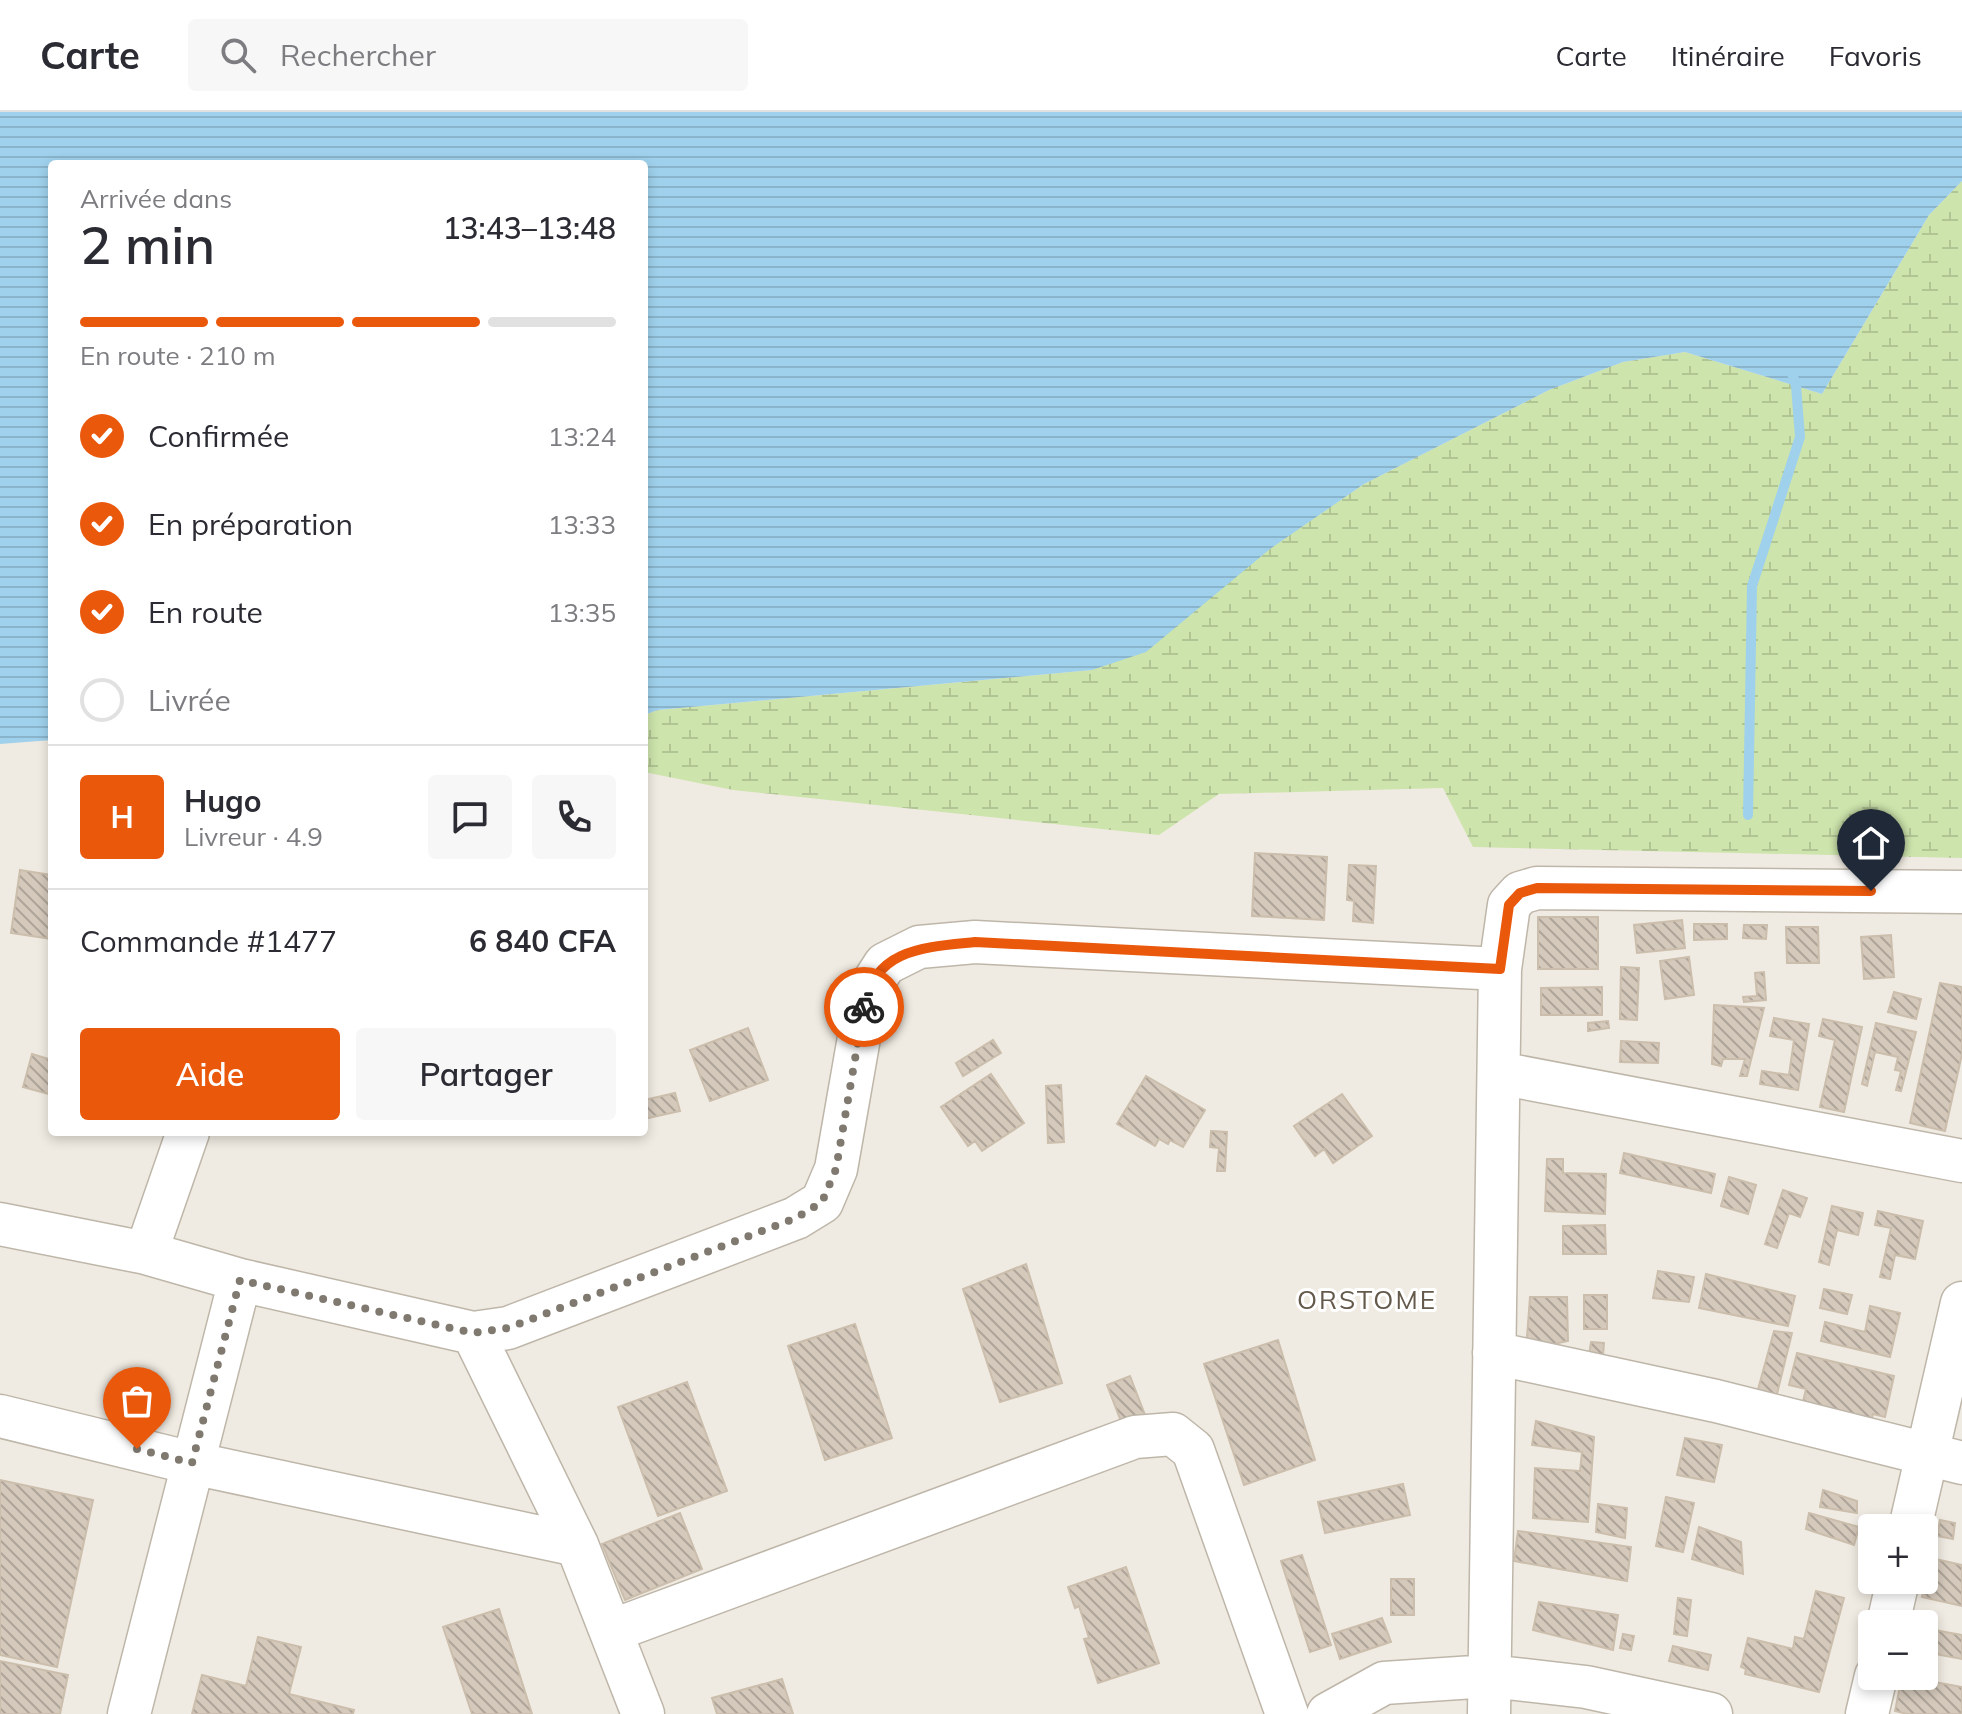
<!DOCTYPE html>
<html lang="fr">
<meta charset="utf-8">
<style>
:root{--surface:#fff;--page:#f7f7f7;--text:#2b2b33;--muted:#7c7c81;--line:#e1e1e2;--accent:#ea580c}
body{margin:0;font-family:Mulish,sans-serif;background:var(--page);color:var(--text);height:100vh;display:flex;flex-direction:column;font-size:30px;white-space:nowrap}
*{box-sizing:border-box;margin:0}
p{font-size:26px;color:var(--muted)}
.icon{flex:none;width:44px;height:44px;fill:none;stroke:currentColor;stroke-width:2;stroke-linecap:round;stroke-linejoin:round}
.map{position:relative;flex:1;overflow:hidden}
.side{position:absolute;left:48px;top:48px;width:600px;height:976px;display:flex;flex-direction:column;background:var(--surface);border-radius:8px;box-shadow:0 4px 12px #0003}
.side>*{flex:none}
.buttons{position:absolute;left:1858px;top:1402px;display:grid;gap:16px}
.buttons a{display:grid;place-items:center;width:80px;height:80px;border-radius:8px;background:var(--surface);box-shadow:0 4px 12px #0003;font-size:40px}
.pin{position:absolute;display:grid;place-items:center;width:68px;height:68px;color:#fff;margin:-82px -34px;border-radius:50% 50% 50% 0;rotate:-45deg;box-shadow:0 0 8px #0007}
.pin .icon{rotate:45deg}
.courier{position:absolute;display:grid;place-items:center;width:80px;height:80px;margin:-40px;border:6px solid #ea580c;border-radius:50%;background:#fff;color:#222;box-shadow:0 2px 10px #0007}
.overview em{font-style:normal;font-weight:600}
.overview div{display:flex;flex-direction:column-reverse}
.overview{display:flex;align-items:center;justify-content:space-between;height:136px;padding:0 32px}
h1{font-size:52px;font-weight:600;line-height:60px}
.bar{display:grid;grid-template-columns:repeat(4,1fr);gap:12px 8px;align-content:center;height:96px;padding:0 32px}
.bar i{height:10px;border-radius:6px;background:var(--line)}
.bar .current{background:var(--accent)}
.bar p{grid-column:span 4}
.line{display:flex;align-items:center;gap:20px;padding:0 32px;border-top:2px solid var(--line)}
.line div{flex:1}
.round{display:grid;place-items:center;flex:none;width:84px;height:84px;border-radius:8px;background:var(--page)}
ol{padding:0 32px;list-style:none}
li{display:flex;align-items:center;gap:24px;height:88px}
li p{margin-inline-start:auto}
li .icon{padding:8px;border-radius:50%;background:var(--accent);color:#fff;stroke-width:4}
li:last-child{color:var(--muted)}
li i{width:44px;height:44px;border:4px solid var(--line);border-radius:50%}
.cta{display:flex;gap:16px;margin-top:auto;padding:16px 32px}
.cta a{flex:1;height:92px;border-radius:8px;background:var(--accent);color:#fff;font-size:32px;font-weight:600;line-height:92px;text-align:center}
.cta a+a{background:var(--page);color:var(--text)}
header{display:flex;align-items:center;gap:48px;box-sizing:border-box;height:112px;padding:0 40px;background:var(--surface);border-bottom:2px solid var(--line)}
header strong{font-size:38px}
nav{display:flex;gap:44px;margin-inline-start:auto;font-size:28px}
.search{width:560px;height:72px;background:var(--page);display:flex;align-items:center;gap:20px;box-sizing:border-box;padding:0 28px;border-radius:8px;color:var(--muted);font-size:30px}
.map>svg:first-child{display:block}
.wetland{fill:url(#wetland-marsh)}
.water{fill:url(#water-rules)}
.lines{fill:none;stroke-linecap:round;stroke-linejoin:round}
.stream{stroke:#9fd1ec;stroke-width:10}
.building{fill:url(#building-back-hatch);stroke:#ccbeac;stroke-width:2}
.minor-casing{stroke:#beb6a9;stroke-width:45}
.minor{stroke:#fff;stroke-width:42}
.done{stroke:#7f7970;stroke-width:8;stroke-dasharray:0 14.4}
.route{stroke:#ea580c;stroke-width:10}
.labels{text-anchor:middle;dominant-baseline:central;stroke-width:6;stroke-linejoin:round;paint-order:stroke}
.neighbourhood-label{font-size:26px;letter-spacing:2px;fill:#64594b;stroke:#fff}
</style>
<header>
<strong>Carte</strong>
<div class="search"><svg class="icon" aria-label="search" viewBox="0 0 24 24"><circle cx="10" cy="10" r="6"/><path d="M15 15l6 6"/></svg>Rechercher</div>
<nav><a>Carte</a><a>Itinéraire</a><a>Favoris</a></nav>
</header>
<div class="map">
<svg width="1962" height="1602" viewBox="0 0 1962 1602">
<defs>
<pattern id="wetland-marsh" width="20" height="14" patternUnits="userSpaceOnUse" patternTransform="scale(2)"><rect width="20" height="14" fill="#cde4ac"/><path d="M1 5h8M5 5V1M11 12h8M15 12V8" fill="none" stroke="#b1c494"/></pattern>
<pattern id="water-rules" width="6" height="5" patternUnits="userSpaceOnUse" patternTransform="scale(2)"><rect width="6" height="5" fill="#9fd1ec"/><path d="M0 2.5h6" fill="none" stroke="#8ab4cb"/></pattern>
<pattern id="building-back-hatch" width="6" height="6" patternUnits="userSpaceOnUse" patternTransform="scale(2)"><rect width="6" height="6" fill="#d4c9bb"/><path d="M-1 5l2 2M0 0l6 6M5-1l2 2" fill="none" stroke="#aea499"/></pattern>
</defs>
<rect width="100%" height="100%" fill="#f0ebe2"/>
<path class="wetland" d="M1962 69V746L1473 735 1443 676 1219 682 1159 723 733 678 644 660V603L658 598 1092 558 1364 372 1549 278 1623 250 1685 240 1822 282 1929 103Z"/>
<path class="water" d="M0 0H1962V69L1929 103 1822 282 1685 240 1623 250 1549 278 1364 372 1270 437 1146 540 1092 558 658 598 644 603V52H52V628L0 632Z"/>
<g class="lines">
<path class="stream" d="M1748 703 1752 474 1800 325 1796 274 1792 261"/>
</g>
<path class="building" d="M1255 741 1327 745 1324 808 1252 804Z
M1349 753 1376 754 1373 811 1353 809 1354 789 1347 788Z
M20 758 52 763V827L11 821Z
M1538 805H1598V857H1538Z
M1682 808 1685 836 1637 841 1634 813Z
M1694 812H1727V827L1694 828Z
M1744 813H1767L1766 827 1743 826Z
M1786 815H1818L1819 851H1787Z
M1891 823 1894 865 1864 867 1861 825Z
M1689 845 1694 883 1665 887 1660 849Z
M1621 855 1639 856 1637 908 1620 907Z
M1764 860 1766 888 1744 890 1743 885 1757 884 1755 861Z
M1940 871 1962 875V942L1945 1019 1910 1011Z
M1602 875V903H1541V876Z
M1894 880 1921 887 1916 907 1888 900Z
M1714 893 1764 896 1747 964H1740L1745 947H1723L1721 954 1712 952Z
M1774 906 1809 912 1798 978 1760 972 1762 959 1789 963 1794 928 1770 924Z
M1823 907 1862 915 1844 1000 1820 995 1835 928 1819 924Z
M1608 909 1609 916 1588 919V911Z
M1876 911 1916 920 1901 979 1896 978 1901 959 1895 958 1898 945 1875 940 1867 974 1862 972Z
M748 916 768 968 710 989 690 938Z
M993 928 1001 941 963 964 956 951Z
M1621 929 1659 931 1658 951 1620 950Z
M32 942 52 948V983L23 975Z
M991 962 1024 1011 982 1039 975 1029 968 1034 941 995Z
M1146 964 1205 998 1183 1035 1170 1028 1168 1032 1159 1027 1155 1034 1117 1012Z
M1061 973 1064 1030 1048 1031 1046 974Z
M675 981 680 999 644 1007V988Z
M1342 982 1372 1024 1333 1051 1324 1037 1315 1044 1294 1014Z
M1211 1019 1227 1020 1225 1059H1217L1219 1036 1210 1035Z
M1624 1041 1715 1062 1711 1081 1620 1061Z
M1547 1047H1563V1061L1606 1062 1605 1102 1545 1099Z
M1729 1065 1756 1073 1748 1102 1721 1094Z
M1783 1078 1807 1086 1800 1105 1789 1101 1777 1136 1765 1132Z
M1832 1094 1863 1101 1858 1123 1837 1118 1829 1153 1819 1150Z
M1878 1099 1923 1109 1915 1147 1895 1143 1890 1167 1880 1165 1891 1116 1875 1113Z
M1605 1113 1606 1142H1563V1114Z
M1026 1152 1062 1271 1000 1290 963 1177Z
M1658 1159 1694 1165 1689 1190 1653 1186Z
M1706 1162 1795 1184 1788 1214 1699 1196Z
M1824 1177 1852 1183 1847 1202 1820 1196Z
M1584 1183H1607V1217H1584Z
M1530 1185H1567L1568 1229 1526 1238Z
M1870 1194 1900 1201 1890 1245 1821 1229 1825 1210 1865 1220Z
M855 1212 892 1326 825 1348 788 1234Z
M1774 1219 1792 1221 1776 1286 1757 1281Z
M1278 1228 1315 1348 1244 1373 1204 1252Z
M1591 1230 1604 1231 1603 1244 1589 1243Z
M1797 1241 1894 1264 1885 1305 1873 1302 1871 1310 1802 1294 1806 1277 1789 1273Z
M1130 1264 1145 1303 1122 1312 1107 1273Z
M687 1270 727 1379 658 1404 618 1295Z
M1536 1309 1594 1325 1588 1410 1533 1406 1535 1356 1580 1359 1582 1340 1532 1333Z
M1685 1326 1722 1333 1714 1370 1677 1363Z
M0 1368 93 1388 57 1555 0 1543Z
M1403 1372 1410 1403 1325 1421 1318 1390Z
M1823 1378 1857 1389V1401L1820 1395Z
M1666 1385 1694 1391 1683 1440 1656 1434Z
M1598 1392 1627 1396 1625 1426 1596 1420Z
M680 1401 702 1457 625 1488 602 1432Z
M1809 1401 1859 1415 1854 1433 1806 1417Z
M1940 1408 1955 1411 1953 1427 1937 1424Z
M1699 1415 1741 1430 1743 1462 1692 1447Z
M1518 1419 1631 1435 1627 1469 1514 1449Z
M1302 1443 1331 1533 1310 1540 1281 1449Z
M1931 1446 1962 1453V1494L1922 1485Z
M1126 1455 1159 1551 1098 1571 1084 1527 1089 1526 1079 1494 1075 1496 1068 1475Z
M1391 1467H1414V1503H1391Z
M1816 1479 1844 1486 1819 1580 1745 1562 1746 1557 1741 1555 1748 1526 1793 1537 1795 1525 1804 1527Z
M1678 1486 1691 1488 1687 1524 1674 1522Z
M1539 1490 1618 1503 1613 1538 1533 1518Z
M499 1497 532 1602H472L443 1515Z
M1382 1506 1391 1530 1340 1547 1332 1522Z
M1924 1516 1962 1523V1547L1924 1540Z
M1623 1522 1634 1524 1631 1538 1620 1536Z
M258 1525 301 1535 289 1582 354 1598 353 1602H192L202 1563 246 1574Z
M1673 1534 1711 1543 1708 1558 1669 1549Z
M0 1549 68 1563 60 1602H0Z
M1902 1564 1962 1575V1602H1907L1895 1599Z
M782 1567 793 1602H717L712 1586Z"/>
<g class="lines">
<defs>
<path id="minor" d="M1499 961 1962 1049
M0 1112 146 1141 240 1168 473 1221 508 1216 796 1106 822 1090 836 1057 867 880 885 852 919 835 975 830 1500 857
M146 1141 188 1020
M473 1221 577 1433 643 1602
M1494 1241 1716 1289 1962 1351
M0 1304 192 1351 577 1433
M1910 1416 1962 1191
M1888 1512 1898 1468
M611 1519 1135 1325 1173 1322 1193 1338 1287 1602
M129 1602 240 1168
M1328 1602 1384 1571 1489 1564 1586 1575 1711 1602
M1489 1602 1500 857 1509 793 1520 781 1537 776 1962 780
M1867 1602 1876 1564"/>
</defs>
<use href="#minor" class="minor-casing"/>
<use href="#minor" class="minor"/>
</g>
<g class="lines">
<path class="done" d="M137 1337 192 1351 240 1168 473 1221 508 1216 796 1106 822 1090 836 1057 864 895"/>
<path class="route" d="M864 895C874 836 926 835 975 830L1500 857 1509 793 1520 781 1537 776 1871 779"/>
</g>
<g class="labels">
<g class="neighbourhood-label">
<text x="1367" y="1187">ORSTOME</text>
</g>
</g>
</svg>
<div class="buttons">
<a>+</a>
<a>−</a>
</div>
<div class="pin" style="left:137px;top:1337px;background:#ea580c"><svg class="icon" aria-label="bag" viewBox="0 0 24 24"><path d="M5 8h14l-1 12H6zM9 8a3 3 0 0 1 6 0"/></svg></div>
<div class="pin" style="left:1871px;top:779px;background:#1f2937"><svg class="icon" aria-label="home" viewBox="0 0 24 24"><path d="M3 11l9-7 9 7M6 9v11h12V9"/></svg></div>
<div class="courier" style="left:864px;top:895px"><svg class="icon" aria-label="bike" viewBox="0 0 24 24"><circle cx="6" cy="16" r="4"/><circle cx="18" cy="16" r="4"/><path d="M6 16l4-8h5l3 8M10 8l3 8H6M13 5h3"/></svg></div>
<section class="side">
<div class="overview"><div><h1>2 min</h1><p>Arrivée dans</p></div><em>13:43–13:48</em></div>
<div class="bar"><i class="current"></i><i class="current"></i><i class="current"></i><i></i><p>En route · 210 m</p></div>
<ol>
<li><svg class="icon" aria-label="check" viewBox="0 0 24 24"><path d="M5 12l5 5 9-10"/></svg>Confirmée<p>13:24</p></li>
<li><svg class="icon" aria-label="check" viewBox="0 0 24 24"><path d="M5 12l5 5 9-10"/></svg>En préparation<p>13:33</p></li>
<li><svg class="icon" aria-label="check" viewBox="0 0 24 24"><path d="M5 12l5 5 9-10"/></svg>En route<p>13:35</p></li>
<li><i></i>Livrée</li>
</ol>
<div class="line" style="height:144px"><b class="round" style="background:var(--accent);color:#fff">H</b><div><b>Hugo</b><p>Livreur · 4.9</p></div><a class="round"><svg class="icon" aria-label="chat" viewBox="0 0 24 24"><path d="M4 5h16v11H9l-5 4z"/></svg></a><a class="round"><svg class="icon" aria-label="phone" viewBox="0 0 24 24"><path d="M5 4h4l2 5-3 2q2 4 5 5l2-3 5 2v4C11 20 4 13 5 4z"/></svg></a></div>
<div class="line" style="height:104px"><div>Commande #1477</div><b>6 840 CFA</b></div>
<div class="cta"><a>Aide</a><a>Partager</a></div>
</section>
</div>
